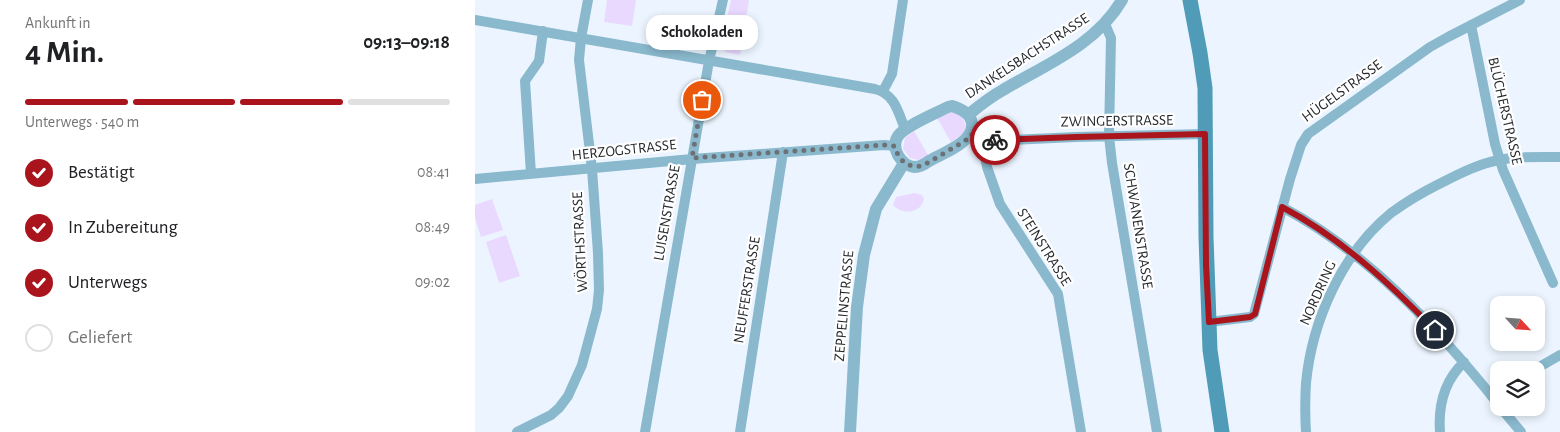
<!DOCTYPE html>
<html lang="de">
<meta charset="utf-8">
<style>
:root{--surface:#fff;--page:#f6f6f6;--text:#202124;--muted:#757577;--line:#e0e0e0;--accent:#aa151d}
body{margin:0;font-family:"Alegreya Sans",sans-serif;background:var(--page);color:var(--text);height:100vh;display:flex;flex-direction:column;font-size:19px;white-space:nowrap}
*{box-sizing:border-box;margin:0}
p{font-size:16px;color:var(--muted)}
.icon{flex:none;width:28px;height:28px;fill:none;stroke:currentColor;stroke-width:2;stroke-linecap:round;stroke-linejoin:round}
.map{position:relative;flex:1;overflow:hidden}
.side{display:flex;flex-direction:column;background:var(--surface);width:475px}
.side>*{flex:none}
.needle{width:32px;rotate:116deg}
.fabs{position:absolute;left:1015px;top:296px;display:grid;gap:10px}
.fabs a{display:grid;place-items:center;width:55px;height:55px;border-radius:10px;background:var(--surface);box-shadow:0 2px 8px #0003;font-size:25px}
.pin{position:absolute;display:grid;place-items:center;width:42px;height:42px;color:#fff;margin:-21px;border:2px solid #fff;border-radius:50%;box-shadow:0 1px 5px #0007}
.courier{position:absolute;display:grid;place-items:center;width:50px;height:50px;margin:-25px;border:4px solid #aa151d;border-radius:50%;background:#fff;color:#222;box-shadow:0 1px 6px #0007}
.bubble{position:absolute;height:35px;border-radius:15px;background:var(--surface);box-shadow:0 2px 8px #0003;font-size:16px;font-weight:600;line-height:35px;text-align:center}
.headline em{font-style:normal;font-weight:600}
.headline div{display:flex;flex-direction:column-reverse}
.headline{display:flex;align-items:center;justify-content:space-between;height:85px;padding:0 25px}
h1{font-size:32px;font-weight:600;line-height:38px}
.bar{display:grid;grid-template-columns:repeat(4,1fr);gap:8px 5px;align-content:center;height:60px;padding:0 25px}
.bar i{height:6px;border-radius:4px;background:var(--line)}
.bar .selected{background:var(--accent)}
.bar p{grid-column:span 4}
ol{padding:0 25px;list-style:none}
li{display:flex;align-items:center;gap:15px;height:55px}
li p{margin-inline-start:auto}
li .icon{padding:5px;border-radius:50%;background:var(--accent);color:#fff;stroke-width:4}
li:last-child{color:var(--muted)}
li i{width:28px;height:28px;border:2px solid var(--line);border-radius:50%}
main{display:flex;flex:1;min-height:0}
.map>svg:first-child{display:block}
.green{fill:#ead9ff}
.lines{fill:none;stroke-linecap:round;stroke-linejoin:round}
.minor{stroke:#8ab9cd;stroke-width:10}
.tertiary{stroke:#8ab9cd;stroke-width:12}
.secondary{stroke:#4f9bb8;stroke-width:15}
.done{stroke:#6b7177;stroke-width:5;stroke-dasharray:0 9}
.route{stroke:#aa151d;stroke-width:6}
.labels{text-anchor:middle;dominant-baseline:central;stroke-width:4.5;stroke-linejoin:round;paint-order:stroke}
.street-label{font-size:15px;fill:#262a2e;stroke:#fff}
</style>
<main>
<section class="side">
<div class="headline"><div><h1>4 Min.</h1><p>Ankunft in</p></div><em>09:13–09:18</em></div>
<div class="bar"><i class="selected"></i><i class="selected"></i><i class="selected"></i><i></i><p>Unterwegs · 540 m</p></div>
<ol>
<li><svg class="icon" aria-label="check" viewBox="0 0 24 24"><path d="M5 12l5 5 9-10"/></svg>Bestätigt<p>08:41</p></li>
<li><svg class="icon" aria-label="check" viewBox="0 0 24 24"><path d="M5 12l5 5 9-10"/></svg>In Zubereitung<p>08:49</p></li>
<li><svg class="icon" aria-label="check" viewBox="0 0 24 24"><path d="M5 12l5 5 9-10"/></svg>Unterwegs<p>09:02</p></li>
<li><i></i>Geliefert</li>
</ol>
</section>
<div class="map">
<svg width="1085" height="432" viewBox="0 0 1085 432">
<rect width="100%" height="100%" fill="#ecf5ff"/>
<path class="green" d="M132 0H161L157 26 129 22Z
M256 0H274L265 55 250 52 247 39Z
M476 112 487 117 491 126 488 134 476 142 462 118Z
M439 131 453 155 444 160 435 158 428 149 430 138Z
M439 193 447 195 449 199C446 214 427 215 418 205L421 197Z
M17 199 28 230 6 237 0 218V205Z
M31 235 45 276 24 283 11 242Z"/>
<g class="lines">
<path class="minor" d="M0 20 400 89C420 94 423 112 430 129
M630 24 636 38 634 136 637 163 682 432
M996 25 1020 144 1028 170 1078 283
M408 91 417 74 428 0
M496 134 512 141 601 137 730 134
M510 140 509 152 512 167 525 204 583 294 606 432
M56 174 50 81 64 61 68 31
M0 179 217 159 409 145 420 146
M807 207C894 253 963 329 1024 405
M734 322 775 317 779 314 815 179 826 145 833 134 955 47 973 37 1045 0
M1059 370 1085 355
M1026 408 1046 432
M42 432 76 415 84 408 93 396 107 365 122 309 124 290 123 253 117 169 104 60 106 38 113 0
M170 432 234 61 248 0
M265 432 308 152
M831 432C830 416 830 399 831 383 837 321 867 253 916 213 931 202 948 192 964 184 984 174 1003 164 1024 160 1044 156 1065 157 1085 157
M965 432C963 405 969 381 989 362"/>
<path class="tertiary" d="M477 106C486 109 495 113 497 123 500 142 468 153 454 161 450 164 446 167 440 167 426 166 415 148 423 136 430 126 461 113 473 107Z
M493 115C504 106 515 97 528 90 570 65 621 45 647 0
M375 432 382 307 389 255 401 209 429 163"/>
<path class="secondary" d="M715 0 725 53 730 88 731 237 735 350 747 432"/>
</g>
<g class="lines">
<path class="done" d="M227 100 217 158 409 145 420 146C423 160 432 168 447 166L490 141 496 134 512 141 520 140"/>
<path class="route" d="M520 140 601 137 730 134 731 265 734 322 775 317 780 314 807 207C866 238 914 283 960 330"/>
</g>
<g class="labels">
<g class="street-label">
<text transform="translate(552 56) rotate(-33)">DANKELSBACHSTRASSE</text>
<text transform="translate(867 91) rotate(-36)">HÜGELSTRASSE</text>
<text transform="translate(1030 111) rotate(77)">BLÜCHERSTRASSE</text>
<text transform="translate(642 121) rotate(-1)">ZWINGERSTRASSE</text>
<text transform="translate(149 150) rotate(-6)">HERZOGSTRASSE</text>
<text transform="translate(192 213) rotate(-80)">LUISENSTRASSE</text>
<text transform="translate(663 226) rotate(81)">SCHWANENSTRASSE</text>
<text transform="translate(105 242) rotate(-93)">WÖRTHSTRASSE</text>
<text transform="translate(569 247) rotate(58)">STEINSTRASSE</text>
<text transform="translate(272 290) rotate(-81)">NEUFFERSTRASSE</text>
<text transform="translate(843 293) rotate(-66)">NORDRING</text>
<text transform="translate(369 306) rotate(-85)">ZEPPELINSTRASSE</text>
</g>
</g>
</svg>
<div class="fabs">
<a><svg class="needle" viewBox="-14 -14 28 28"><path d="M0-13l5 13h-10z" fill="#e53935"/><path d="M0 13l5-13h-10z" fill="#757577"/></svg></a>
<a><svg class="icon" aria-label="layers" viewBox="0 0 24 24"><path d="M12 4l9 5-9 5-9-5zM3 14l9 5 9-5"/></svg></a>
</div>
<div class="pin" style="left:227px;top:100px;background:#ea580c"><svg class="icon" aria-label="bag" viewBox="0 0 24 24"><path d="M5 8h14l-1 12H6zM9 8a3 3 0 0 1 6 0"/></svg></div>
<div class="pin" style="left:960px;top:330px;background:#1f2937"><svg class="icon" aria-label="home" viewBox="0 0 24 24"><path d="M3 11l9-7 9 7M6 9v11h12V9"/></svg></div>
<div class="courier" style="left:520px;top:140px"><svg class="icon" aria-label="bike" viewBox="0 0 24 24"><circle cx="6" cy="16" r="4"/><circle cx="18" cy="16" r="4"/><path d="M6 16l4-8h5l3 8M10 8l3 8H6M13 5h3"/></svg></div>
<div class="bubble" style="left:171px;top:15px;width:112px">Schokoladen</div>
</div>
</main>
